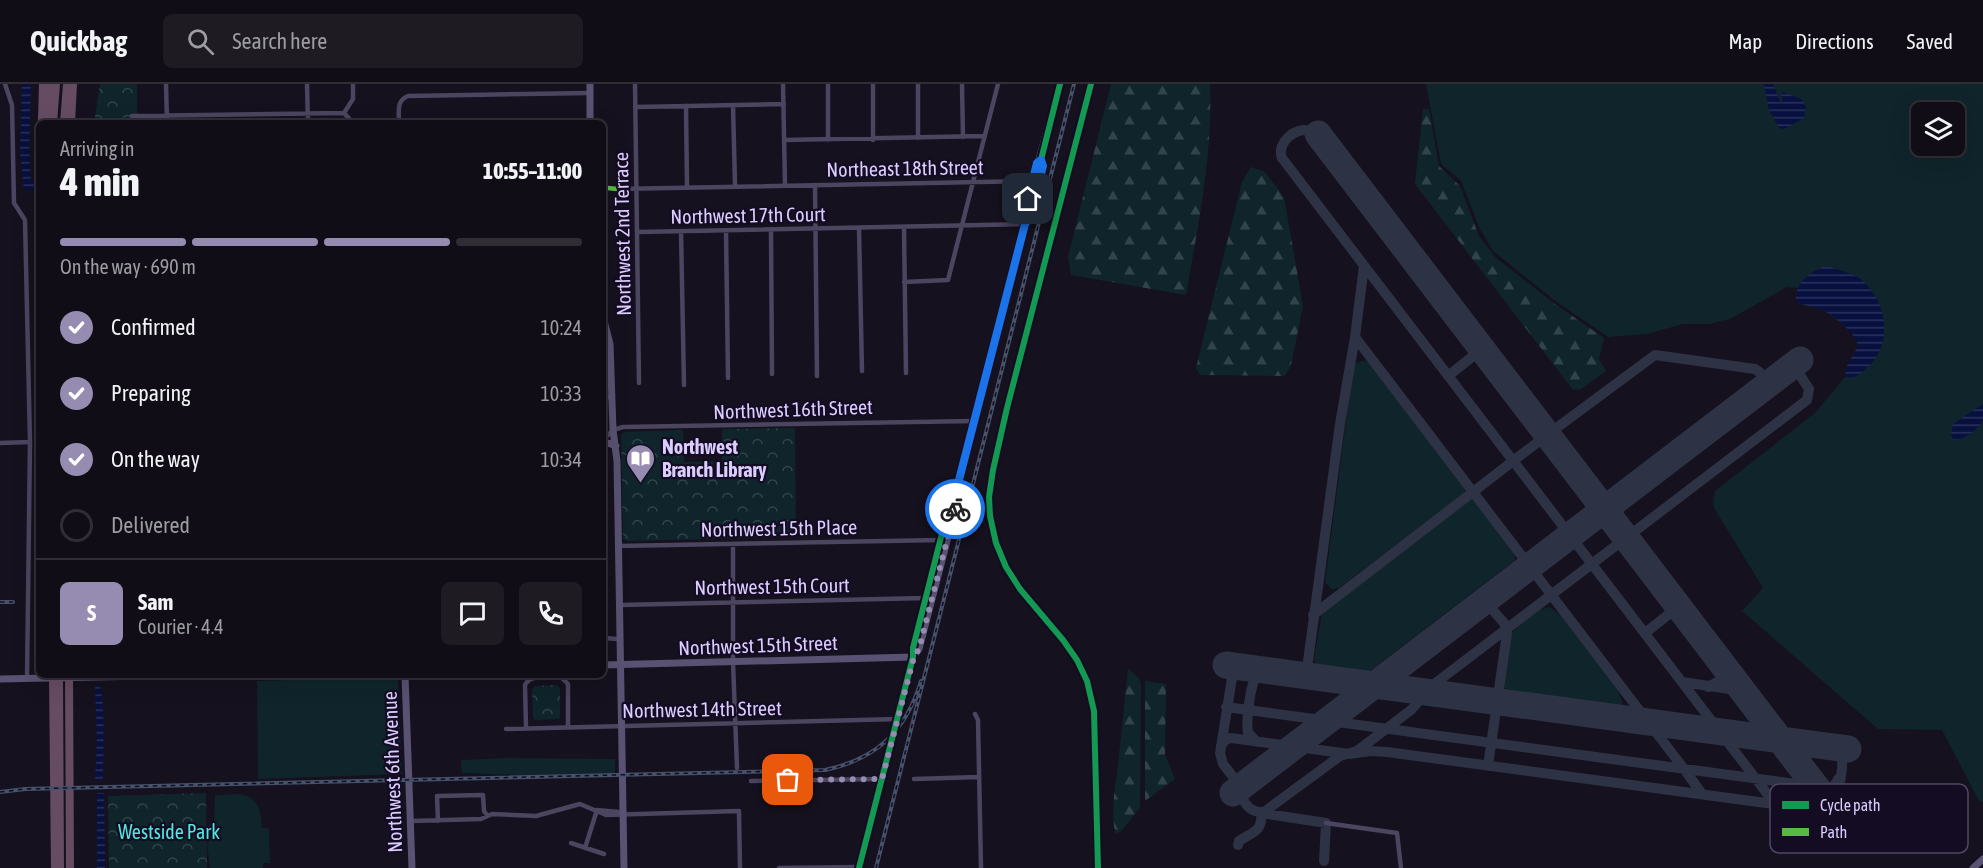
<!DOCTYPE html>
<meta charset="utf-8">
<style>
:root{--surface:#100d16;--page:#1e1b23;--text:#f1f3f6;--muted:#9c9ca1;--line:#302d35;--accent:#968bb0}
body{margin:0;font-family:"Asap Condensed",sans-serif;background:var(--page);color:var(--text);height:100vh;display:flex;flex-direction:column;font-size:22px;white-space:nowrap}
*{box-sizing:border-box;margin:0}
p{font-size:20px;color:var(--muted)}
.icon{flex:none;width:33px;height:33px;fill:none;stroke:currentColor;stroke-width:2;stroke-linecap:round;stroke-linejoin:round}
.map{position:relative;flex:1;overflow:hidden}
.drawer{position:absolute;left:36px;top:36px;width:570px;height:558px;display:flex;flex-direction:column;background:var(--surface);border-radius:9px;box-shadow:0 6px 24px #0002,0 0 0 2px var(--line)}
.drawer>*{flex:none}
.buttons{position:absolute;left:1911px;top:18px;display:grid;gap:12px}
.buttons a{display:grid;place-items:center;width:54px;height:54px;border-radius:9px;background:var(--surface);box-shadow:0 6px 24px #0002,0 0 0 2px var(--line);font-size:30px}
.pin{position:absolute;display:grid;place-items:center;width:51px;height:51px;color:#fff;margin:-26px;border-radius:12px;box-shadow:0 3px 9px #0006}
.courier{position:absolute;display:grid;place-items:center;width:60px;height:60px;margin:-30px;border:4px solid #1a73e8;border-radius:50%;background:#fff;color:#222;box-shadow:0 2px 8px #0007}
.summary em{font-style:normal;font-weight:800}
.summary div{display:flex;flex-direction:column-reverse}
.summary{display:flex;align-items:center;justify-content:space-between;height:102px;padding:0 24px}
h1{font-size:39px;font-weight:800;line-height:45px}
.bar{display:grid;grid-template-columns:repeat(4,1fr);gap:9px 6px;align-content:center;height:72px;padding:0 24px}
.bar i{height:8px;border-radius:4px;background:var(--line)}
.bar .active{background:var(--accent)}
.bar p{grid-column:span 4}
.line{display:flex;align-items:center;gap:15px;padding:0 24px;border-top:2px solid var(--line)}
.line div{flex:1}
.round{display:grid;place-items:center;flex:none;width:63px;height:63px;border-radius:9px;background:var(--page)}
ol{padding:0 24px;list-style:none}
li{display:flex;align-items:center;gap:18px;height:66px}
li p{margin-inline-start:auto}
li .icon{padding:6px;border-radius:50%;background:var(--accent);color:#fff;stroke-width:4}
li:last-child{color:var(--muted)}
li i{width:33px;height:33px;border:3px solid var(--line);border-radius:50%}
header{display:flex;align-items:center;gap:36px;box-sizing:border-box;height:84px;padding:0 30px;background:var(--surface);border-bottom:2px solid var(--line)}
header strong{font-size:28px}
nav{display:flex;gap:33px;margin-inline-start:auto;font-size:21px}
.search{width:420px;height:54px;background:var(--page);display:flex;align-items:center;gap:15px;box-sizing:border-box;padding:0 21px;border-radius:9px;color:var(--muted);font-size:22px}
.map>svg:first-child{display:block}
.green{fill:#0f252b;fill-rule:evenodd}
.forest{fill:url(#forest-firs)}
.park{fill:url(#park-crowns)}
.water{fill:url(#water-rules)}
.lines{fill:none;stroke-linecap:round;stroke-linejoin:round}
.taxiway{stroke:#2d3244;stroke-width:10}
.runway{stroke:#2d3244;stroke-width:27}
.street{stroke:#4b455f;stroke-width:4.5}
.secondary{stroke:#595272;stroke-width:7}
.highway{stroke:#664c63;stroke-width:8}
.rail-casing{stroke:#455269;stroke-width:4}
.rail{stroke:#140c23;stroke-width:1.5;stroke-dasharray:4.5;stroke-linecap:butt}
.quiet{stroke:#58b947;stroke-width:4.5;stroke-dasharray:9 4.5;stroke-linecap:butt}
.cycleway-casing{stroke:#140c23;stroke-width:10}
.cycleway{stroke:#139951;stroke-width:6}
.done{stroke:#968bb0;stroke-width:6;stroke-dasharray:0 10.8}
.route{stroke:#1a73e8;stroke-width:8}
.labels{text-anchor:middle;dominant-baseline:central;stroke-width:4.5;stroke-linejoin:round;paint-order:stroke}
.street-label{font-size:20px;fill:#dccdff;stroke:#140c23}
.poi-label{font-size:20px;font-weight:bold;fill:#dccdff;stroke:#140c23;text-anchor:start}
.park-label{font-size:20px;fill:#50e8df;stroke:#140c23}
.key{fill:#140c23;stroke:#504665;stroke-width:1.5}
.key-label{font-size:16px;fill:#dccdff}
</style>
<header>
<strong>Quickbag</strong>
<div class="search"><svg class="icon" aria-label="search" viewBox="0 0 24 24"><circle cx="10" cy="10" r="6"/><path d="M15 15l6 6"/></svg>Search here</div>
<nav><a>Map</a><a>Directions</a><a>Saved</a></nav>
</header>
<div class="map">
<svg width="1983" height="784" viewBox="0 0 1983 784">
<defs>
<pattern id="forest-firs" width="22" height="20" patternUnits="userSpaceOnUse" patternTransform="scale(1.5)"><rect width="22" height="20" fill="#0f252b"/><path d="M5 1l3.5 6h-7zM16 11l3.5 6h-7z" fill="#31434b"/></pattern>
<pattern id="park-crowns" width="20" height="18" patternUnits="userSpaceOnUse" patternTransform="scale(1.5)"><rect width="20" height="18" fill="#0f252b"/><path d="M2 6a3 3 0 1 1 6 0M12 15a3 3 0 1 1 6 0" fill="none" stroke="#31434b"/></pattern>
<pattern id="water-rules" width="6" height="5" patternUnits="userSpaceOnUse" patternTransform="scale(1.5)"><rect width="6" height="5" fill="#07103f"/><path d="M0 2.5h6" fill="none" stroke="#2b325c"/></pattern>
</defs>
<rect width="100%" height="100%" fill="#15111e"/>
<path class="green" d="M1426 0H1983V718L1979 717 1942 646 1878 645 1742 527 1763 504 1714 424 1713 417 1715 407 1816 328 1845 293 1847 282 1858 262V258L1850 247 1828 229 1818 224 1798 219 1795 212 1798 204 1787 203 1730 235 1709 240H1683L1647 250 1608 253 1554 216 1493 167 1479 143 1461 97 1441 80ZM1922 28H1954V62H1922Z
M1365 276 1370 280 1465 405 1464 409 1339 504 1332 505 1325 499 1353 284 1356 279Z
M1469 416H1473L1515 470V476L1366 590 1321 584 1317 581 1314 575 1322 529Z
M1549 523 1561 531 1617 604 1623 620 1619 624 1507 608 1504 602 1511 549 1536 527Z
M398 593 402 690 258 695 257 597Z
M507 674 615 675V689L519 691 462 689 461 676Z
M239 710C259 713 261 727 262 744H269L270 779H263V784H210L207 759 209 758V740H214L215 711Z"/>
<path class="forest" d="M1111 0H1210C1213 71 1198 141 1186 211L1071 191 1068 173Z
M1423 25H1429L1439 82 1460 102 1479 152 1496 174 1555 220 1604 254 1599 275 1606 287 1581 305 1573 306 1415 100Z
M1251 83 1265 88 1284 113 1303 222 1291 281 1285 292 1200 291 1196 284 1242 98Z
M1128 585 1139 594 1141 600 1140 724 1121 747 1116 750C1111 739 1114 704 1117 691Z
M1145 597 1166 600 1165 670 1175 695 1145 717Z"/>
<path class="park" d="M100 0H137V39H94Z
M795 344 796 453 627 457 623 455 621 351 624 348 683 346 684 378 722 377V345Z
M556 601 560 604V633L559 635 535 636 533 633 532 605 535 602Z
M206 709 207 784H109L108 712Z"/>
<path class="water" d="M22 0H31L29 69 31 98H39V105L24 106 20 67Z
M1764 0H1773L1781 20 1783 18 1781 11 1783 8 1801 15 1806 23 1804 34 1784 45 1779 44 1769 26Z
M1827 182C1840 187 1856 189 1865 199 1888 222 1892 259 1869 282 1862 289 1855 295 1845 293L1847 282 1858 262C1857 251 1833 230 1822 226 1813 221 1803 224 1796 216 1794 199 1812 186 1827 182Z
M1983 320C1983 324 1983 332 1983 336 1980 344 1963 357 1954 356L1951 351 1953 340Z
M99 601C106 611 103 679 103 696H95L97 658 95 602Z
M97 709H104L105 784H97Z"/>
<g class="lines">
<path class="taxiway" d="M1318 50C1313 48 1309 46 1303 46 1290 48 1277 61 1282 74L1775 720
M1355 253 1684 685 1702 710
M1448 292 1482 265
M1485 517 1504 539 1507 549 1488 682
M1313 531 1547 351 1655 271 1755 285C1766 291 1765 301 1757 310
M1645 549 1678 523
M1306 592 1340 340 1355 253 1364 182
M1682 598 1743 607
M1708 603 1723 595V582
M1226 623 1826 704 1834 702 1839 694
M1257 658 1248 649C1246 636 1250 597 1259 588L1265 586
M1221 662 1225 656 1231 654 1349 670 1371 667 1387 668 1818 726 1830 723C1837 716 1845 682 1841 672 1840 667 1835 665 1831 663
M1246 699 1241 709C1244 721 1251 729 1264 728L1340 672 1357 667 1411 626 1433 601 1807 316 1809 305 1800 291 1791 288 1778 293
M1241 703 1223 680 1220 669 1232 594 1239 588 1252 584
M1794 723 1806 718 1814 702
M1238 761 1239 757C1253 748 1263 747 1261 729L1326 739 1324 777"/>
<path class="runway" d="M1318 50 1839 733
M1226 581 1848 665
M1233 709 1800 276"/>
<path class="street" d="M5 0 12 21 14 119 25 136 30 358 27 595
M166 0 167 39
M307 0 308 39
M635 0 639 299
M783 0 785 101
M828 0V56
M873 0V56
M918 0V54
M962 0 963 53
M733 21 735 101
M686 22 687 102
M635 23 784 20
M132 32 344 29
M353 39 344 29 353 15V0
M399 39C399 27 396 17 408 12L590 9
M784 56 984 52
M815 101 817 292
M603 103 608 104
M617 105 1032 97
M859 144 862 287
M904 144 906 289
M771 146 772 290
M681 147 684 301
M726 147 728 294
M638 148 1025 140
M904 198 948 196 998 0
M603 313H612
M603 356 613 346 623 343 974 337
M0 359 30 358
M733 461V578L737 684
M618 462 941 456
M620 521 926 514
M603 554 619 555
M975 630 978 636 981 784
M526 644 525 601C530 590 549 593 561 593L568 600V643
M506 645 898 635
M914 695 979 693
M751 697 882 695
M597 726 619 728
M410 737 481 735 492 730 536 732 580 720 606 731 739 727 740 784
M438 737 437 712 483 711 484 727 487 731
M1326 739 1397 749 1401 784
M571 759 604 770
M585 764 597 726
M779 784 860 783"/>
<path class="secondary" d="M590 0V39
M1091 0 1007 324 993 386 989 413 990 432 996 459 1006 483 1020 505 1063 556 1077 576 1087 597 1094 627 1098 784
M1025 140 1023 133 1060 0
M603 233 610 260 613 346 617 377 624 784
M603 360 608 359 616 362
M913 573 919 565 961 403 959 396
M603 581 913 573
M405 591 412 784
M0 595 195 591
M859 784 913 573V564L954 402 959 396 1025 140C1032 132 1045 86 1041 76
M1973 784 1983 775"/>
<path class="highway" d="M42 36 43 0
M47 39 50 0
M53 39 56 0
M64 39 67 0
M71 39 73 0
M53 591 55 784
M59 591 60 784
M69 591 70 784"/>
<defs>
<path id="rail" d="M0 518H13
M0 708 25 705 825 686C877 675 906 647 921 597
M876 784 1074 0"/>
</defs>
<use href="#rail" class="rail-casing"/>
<use href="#rail" class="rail"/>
<path class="quiet" d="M608 104 617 105"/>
<defs>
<path id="cycleway" d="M1091 0 1007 324 993 386 989 413 990 432 996 459 1006 483 1020 505 1063 556 1077 576 1087 597 1094 627 1098 784
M1036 82 1041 76 1060 0
M859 784 913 573V564L954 402 959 396 1025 140C1032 132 1045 86 1041 76"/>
</defs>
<use href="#cycleway" class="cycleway-casing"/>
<use href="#cycleway" class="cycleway"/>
</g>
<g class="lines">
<path class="done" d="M788 696 882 695 914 573 919 565 955 425"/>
<path class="route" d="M955 425 961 403 959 396 1025 140 1029 135 1043 82 1041 76 1037 79 1028 115"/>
</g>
<defs>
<symbol id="library-pin" viewBox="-11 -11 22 30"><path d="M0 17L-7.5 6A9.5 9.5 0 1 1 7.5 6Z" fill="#968bb0" stroke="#140c23"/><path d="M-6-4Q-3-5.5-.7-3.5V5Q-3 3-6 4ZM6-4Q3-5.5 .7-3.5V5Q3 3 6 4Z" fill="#fff"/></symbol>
</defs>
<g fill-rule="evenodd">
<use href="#library-pin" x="624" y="358" width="33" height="45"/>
</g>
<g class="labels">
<g class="street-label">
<text transform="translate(905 84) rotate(-1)">Northeast 18th Street</text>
<text transform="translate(748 131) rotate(-1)">Northwest 17th Court</text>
<text transform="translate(622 150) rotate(-91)">Northwest 2nd Terrace</text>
<text transform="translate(793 325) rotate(-2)">Northwest 16th Street</text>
<text transform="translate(779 444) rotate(-1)">Northwest 15th Place</text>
<text transform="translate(772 502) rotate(-1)">Northwest 15th Court</text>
<text transform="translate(758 561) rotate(-2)">Northwest 15th Street</text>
<text transform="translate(702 625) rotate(-1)">Northwest 14th Street</text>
<text transform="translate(392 688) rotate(-92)">Northwest 6th Avenue</text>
</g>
<g class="poi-label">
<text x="662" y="362">Northwest<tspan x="662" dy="23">Branch Library</tspan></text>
</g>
<g class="park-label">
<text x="169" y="747">Westside Park</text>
</g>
</g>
<rect x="1770" y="700" width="198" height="69" rx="9" class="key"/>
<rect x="1782" y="717" width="27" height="8" fill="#139951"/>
<rect x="1782" y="744" width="27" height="8" fill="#58b947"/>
<g class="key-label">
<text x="1820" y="727">Cycle path</text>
<text x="1820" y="754">Path</text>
</g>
</svg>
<div class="buttons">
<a><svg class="icon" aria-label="layers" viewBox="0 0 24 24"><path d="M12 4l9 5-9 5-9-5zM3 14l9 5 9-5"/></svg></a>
</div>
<div class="pin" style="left:788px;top:696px;background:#ea580c"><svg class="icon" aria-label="bag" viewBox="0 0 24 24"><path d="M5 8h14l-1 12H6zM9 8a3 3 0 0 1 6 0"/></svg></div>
<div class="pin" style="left:1028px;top:115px;background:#1f2937"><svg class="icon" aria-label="home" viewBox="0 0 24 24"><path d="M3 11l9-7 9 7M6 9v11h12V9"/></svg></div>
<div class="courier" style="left:955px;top:425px"><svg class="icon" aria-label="bike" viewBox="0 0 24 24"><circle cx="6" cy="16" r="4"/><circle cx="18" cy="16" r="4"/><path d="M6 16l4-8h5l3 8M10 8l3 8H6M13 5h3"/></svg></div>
<section class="drawer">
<div class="summary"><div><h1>4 min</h1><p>Arriving in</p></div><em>10:55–11:00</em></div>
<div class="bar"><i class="active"></i><i class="active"></i><i class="active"></i><i></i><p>On the way · 690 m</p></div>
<ol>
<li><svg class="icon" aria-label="check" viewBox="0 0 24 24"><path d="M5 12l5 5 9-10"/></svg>Confirmed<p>10:24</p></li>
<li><svg class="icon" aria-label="check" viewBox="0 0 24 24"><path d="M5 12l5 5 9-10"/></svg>Preparing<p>10:33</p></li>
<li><svg class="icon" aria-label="check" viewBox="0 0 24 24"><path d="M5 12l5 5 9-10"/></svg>On the way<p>10:34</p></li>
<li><i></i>Delivered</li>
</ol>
<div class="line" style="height:108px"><b class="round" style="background:var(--accent);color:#fff">S</b><div><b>Sam</b><p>Courier · 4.4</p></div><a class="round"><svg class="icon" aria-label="chat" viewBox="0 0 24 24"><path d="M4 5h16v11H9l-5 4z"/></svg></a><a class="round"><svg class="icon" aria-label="phone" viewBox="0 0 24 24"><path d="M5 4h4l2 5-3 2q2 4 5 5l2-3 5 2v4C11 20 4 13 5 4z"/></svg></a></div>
</section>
</div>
